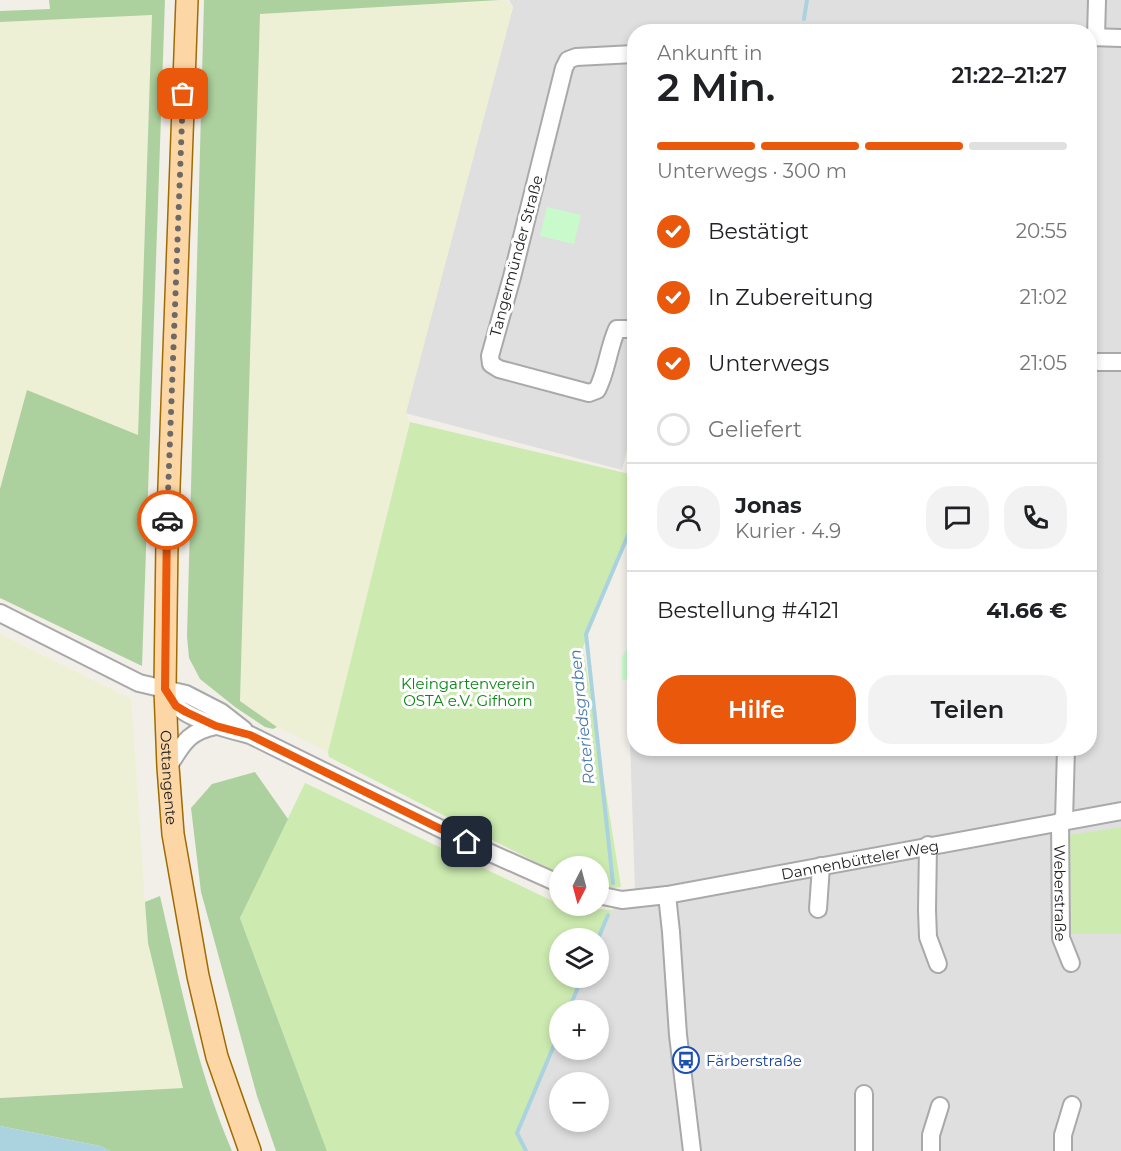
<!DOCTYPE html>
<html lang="de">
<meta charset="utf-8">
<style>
:root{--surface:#fff;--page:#f2f2f2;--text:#202124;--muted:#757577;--line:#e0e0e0;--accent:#ea580c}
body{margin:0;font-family:Montserrat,sans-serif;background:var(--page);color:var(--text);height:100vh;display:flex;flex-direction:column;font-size:22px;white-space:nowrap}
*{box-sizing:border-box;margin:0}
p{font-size:20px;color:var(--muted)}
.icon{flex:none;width:33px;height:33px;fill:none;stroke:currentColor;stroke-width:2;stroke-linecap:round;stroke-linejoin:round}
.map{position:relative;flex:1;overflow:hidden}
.panel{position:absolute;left:627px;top:24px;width:470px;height:732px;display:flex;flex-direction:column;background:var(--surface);border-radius:24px;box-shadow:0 3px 9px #0003}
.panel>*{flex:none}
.needle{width:39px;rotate:186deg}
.controls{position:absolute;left:549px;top:856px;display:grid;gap:12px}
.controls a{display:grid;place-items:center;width:60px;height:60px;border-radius:50%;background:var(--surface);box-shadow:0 3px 9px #0003;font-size:30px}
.pin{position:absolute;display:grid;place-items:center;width:51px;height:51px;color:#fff;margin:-26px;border-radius:12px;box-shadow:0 3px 9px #0006}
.courier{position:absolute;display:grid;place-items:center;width:60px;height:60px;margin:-30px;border:4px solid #ea580c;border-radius:50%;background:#fff;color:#222;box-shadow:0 2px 8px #0007}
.summary em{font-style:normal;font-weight:600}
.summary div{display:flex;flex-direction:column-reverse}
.summary{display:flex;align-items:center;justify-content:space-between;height:102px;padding:0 30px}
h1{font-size:39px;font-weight:600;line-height:45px}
.bar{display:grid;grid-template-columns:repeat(4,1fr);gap:9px 6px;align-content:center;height:72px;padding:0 30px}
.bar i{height:8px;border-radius:4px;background:var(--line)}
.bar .selected{background:var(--accent)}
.bar p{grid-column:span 4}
.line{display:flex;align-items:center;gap:15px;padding:0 30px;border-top:2px solid var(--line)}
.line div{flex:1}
.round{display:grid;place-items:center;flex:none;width:63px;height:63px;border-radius:24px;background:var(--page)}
ol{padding:0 30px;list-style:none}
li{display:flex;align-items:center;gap:18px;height:66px}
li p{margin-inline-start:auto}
li .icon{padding:6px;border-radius:50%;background:var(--accent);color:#fff;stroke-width:4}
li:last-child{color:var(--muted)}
li i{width:33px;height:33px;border:3px solid var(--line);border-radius:50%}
.action{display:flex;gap:12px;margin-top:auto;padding:12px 30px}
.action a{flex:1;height:69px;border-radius:24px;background:var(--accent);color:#fff;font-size:24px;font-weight:600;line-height:69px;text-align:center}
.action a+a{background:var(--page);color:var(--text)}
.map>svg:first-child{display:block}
.residential{fill:#e0dfdf;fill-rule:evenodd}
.farmland{fill:#eef0d5}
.grass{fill:#cdebb0}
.forest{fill:#add19e}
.park{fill:#c8facc}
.water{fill:#aad3df}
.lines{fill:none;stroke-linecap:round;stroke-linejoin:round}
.stream{stroke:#aad3df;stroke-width:4}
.minor-casing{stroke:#a9a9a9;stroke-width:20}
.major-casing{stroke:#a06b00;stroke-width:24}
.minor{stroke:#fff;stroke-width:16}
.major{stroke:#fcd6a4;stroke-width:21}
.done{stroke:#6b6a68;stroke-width:6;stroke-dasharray:0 10.8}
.route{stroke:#ea580c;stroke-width:8}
.labels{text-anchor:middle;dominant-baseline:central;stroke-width:6;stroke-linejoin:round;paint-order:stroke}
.street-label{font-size:15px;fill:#222;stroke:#fff}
.park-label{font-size:15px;fill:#0c8416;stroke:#fff}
.transit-label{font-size:15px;fill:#164399;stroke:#fff;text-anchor:start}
.water-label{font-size:16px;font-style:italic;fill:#4a7aab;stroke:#fff}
</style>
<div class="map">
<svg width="1121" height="1151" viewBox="0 0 1121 1151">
<rect width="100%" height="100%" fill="#f2efe9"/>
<path class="residential" d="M509 0H1121V1151H527L519 1132 559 1036 560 1050H598V1011H570L584 978H598L599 943 612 910 635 891 629 710H634V748H1089V32H634V422L622 470 405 413 513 7ZM560 1083H598V1122H560Z"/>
<path class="farmland" d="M506 0 513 7 406 413 410 422 328 752 277 727 240 701 260 14Z
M152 14 138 435 0 489V22Z
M0 634 131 699 148 943 183 1088 0 1098Z"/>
<path class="grass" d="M410 422 634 475V524L583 647 621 887 599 890 598 867H560L559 874 329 757 328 752Z
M305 783 559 904 560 906 612 910 599 943 598 939H560V978H584L570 1011H560L559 1036 519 1132 527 1151H327L240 918Z
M1121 827V934H1071L1070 835Z"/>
<path class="forest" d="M49 0H165L142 666 0 598V489L27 390 138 435 152 15 0 22V11L50 9Z
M204 0H500L260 14 240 701 277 727 273 729 265 727 235 707 200 679 189 658 187 636Z
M255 772 288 819 240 918 327 1151H276L257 1096 201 892 191 808 212 784Z
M160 896C180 982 197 1070 232 1151H110L100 1146 0 1126V1098L183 1088 148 943 145 902Z"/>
<path class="park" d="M547 207 581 215 574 244 540 236Z
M634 637V680H622V657Z"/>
<path class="water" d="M0 1126 100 1146 110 1151H0Z"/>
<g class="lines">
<path class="stream" d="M804 19 807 0
M613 883 586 634 634 521
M598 939 608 915
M568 1011 582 978
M526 1151 517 1133 560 1031"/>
<defs>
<g id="minor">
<path d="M1089 37 1121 38"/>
<path d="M1096 37 1097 0"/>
<path d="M634 54 576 57 568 60 564 68 512 277 490 356 491 364 499 369 589 393 597 390C607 371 608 349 617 329H634"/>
<path d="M1089 362H1121"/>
<path d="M0 613 139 683 186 694 221 712 244 730"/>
<path d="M165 689C169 694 172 700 176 705 189 720 231 730 250 735L486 851 560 884"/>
<path d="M168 767C183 744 187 732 216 726"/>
<path id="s1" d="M1060 821 1061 938 1071 963"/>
<path d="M1064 821 1066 748"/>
<path d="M928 845 927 910 928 937 938 964"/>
<path id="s2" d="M598 895 622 900 667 895 1121 811"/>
<path d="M667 895 671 932 678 1035 692 1151"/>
<path d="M818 909 821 866"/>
<path d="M864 1094V1151"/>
<path d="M931 1151V1135L940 1106"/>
<path d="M1063 1151V1135L1072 1105"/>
</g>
<g id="major">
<path id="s3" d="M187 0 167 541 165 689 168 767 173 834 198 976 217 1057 250 1151"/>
</g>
</defs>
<use href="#minor" class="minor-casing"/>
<use href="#major" class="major-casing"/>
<use href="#minor" class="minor"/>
<use href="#major" class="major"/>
</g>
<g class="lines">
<path class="done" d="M167 520 183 94"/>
<path class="route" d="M167 520 165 689 176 706 186 712 216 726 250 735 467 842"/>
</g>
<defs>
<symbol id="bus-ring" viewBox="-11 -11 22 22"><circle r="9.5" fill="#fff" stroke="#1a4fb4" stroke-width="1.5"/><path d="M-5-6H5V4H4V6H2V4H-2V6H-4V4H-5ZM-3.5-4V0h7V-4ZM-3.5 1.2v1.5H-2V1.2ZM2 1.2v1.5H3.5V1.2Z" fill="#1a4fb4"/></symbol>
</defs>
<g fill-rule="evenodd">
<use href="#bus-ring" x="671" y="1045" width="30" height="30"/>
</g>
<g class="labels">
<g class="street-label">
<text transform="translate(516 256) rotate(-75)">Tangermünder Straße</text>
<text stroke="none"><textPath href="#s3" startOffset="778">Osttangente</textPath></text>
<text stroke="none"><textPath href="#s2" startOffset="266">Dannenbütteler Weg</textPath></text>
<text stroke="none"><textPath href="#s1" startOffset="72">Weberstraße</textPath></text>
</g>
<g class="park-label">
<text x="468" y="683">Kleingartenverein<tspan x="468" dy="17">OSTA e.V. Gifhorn</tspan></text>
</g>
<g class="transit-label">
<text x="706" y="1060">Färberstraße</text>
</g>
<g class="water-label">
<text transform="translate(582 717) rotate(-96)">Roteriedsgraben</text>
</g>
</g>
</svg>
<div class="controls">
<a><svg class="needle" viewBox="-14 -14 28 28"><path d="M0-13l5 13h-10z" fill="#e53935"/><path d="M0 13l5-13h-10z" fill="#757577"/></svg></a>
<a><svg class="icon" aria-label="layers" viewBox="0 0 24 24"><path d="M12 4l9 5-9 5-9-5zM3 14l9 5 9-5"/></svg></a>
<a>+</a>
<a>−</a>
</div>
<div class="pin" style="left:183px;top:94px;background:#ea580c"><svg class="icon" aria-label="bag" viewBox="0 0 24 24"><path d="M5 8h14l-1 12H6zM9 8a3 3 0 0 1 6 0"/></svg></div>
<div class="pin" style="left:467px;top:842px;background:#1f2937"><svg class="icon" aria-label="home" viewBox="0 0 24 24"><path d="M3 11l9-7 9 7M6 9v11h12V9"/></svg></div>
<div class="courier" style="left:167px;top:520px"><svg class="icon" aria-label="car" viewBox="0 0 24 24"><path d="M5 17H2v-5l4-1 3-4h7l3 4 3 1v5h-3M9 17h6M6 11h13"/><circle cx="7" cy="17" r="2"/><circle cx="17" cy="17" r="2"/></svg></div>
<section class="panel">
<div class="summary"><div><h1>2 Min.</h1><p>Ankunft in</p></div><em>21:22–21:27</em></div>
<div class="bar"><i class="selected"></i><i class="selected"></i><i class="selected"></i><i></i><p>Unterwegs · 300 m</p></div>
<ol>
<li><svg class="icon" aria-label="check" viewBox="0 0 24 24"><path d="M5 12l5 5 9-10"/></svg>Bestätigt<p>20:55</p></li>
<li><svg class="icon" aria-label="check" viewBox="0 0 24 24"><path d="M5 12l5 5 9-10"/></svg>In Zubereitung<p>21:02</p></li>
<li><svg class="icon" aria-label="check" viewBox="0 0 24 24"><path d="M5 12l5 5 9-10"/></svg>Unterwegs<p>21:05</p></li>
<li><i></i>Geliefert</li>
</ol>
<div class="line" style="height:108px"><a class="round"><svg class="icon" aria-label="person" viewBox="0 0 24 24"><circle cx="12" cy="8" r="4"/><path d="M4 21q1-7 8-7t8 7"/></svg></a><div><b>Jonas</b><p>Kurier · 4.9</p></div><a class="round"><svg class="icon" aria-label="chat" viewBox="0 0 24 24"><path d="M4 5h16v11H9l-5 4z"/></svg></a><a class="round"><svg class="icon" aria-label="phone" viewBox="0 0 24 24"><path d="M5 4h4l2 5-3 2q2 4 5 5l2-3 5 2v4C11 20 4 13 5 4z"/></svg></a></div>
<div class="line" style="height:78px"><div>Bestellung #4121</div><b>41.66 €</b></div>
<div class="action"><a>Hilfe</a><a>Teilen</a></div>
</section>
</div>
